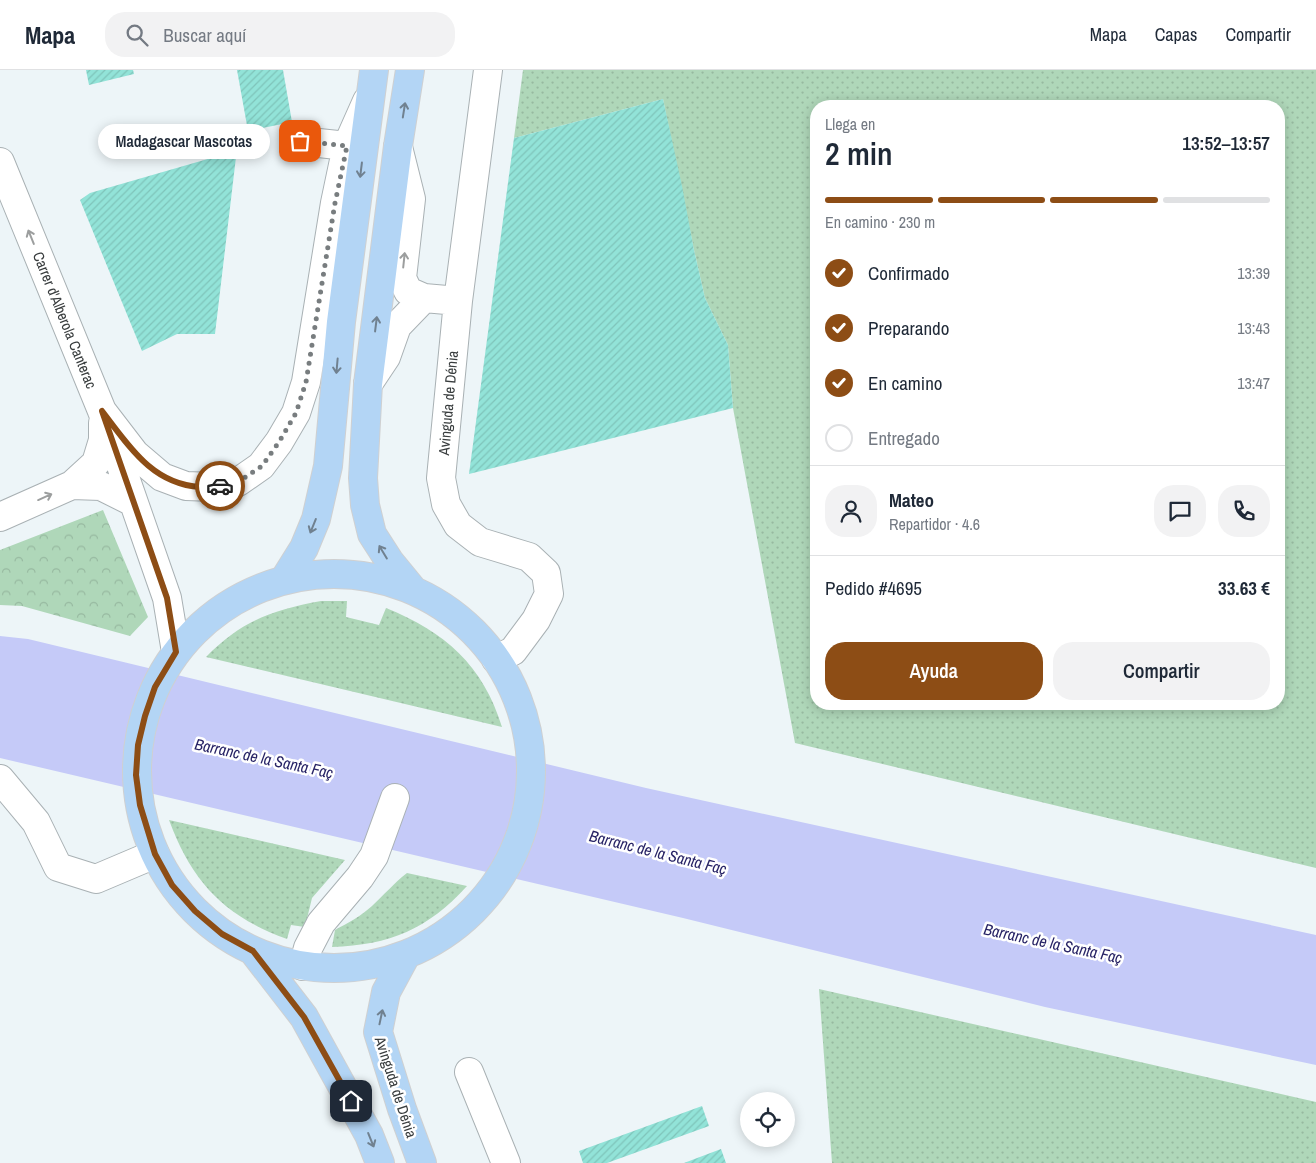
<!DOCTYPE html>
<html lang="es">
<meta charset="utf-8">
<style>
:root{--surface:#fff;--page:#f2f2f3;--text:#1f2937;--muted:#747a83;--line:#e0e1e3;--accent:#8d4d15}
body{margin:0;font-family:"Archivo Narrow",sans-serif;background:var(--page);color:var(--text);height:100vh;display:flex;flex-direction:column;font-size:19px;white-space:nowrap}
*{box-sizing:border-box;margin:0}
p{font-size:16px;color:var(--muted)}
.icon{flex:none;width:28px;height:28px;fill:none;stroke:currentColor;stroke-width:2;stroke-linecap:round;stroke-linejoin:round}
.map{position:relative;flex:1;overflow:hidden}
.sheet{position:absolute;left:810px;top:30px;width:475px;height:610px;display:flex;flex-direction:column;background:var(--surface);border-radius:20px;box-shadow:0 2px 12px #0003}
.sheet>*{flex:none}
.buttons{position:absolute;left:740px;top:1022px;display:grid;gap:10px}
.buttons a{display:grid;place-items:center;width:55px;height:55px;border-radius:50%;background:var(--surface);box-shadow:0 2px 12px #0003;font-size:25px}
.pin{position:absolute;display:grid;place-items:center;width:42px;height:42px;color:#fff;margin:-21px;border-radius:10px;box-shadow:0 2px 8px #0006}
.courier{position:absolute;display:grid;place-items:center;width:50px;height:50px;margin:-25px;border:4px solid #8d4d15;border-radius:50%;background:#fff;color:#222;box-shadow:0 1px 6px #0007}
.bubble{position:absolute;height:35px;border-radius:18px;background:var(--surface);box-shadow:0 2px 12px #0003;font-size:16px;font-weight:600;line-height:35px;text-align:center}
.headline em{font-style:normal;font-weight:600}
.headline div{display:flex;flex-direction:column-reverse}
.headline{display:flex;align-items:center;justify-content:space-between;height:85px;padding:0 15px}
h1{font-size:32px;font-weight:600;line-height:38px}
.bar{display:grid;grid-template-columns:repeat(4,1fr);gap:8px 5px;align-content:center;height:60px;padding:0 15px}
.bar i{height:6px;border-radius:4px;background:var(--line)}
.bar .on{background:var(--accent)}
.bar p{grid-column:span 4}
.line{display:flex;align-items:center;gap:12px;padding:0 15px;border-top:1px solid var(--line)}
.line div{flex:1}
.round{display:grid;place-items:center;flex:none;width:52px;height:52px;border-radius:20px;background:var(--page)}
ol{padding:0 15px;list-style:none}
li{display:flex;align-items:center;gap:15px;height:55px}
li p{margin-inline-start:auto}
li .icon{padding:5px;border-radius:50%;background:var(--accent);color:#fff;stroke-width:4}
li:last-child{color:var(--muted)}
li i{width:28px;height:28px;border:2px solid var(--line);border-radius:50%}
.cta{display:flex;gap:10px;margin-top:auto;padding:10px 15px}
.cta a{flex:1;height:58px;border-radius:20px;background:var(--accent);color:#fff;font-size:20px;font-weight:600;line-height:58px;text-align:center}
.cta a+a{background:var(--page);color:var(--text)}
header{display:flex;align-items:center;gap:30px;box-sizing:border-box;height:70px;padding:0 25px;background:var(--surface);border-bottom:1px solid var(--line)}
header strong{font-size:24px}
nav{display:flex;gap:28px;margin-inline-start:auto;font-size:18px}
.search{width:350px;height:45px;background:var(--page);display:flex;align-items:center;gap:12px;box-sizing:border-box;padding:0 18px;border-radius:20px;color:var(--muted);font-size:19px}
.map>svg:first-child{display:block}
.grass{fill:url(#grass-dots);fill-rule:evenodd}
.park{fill:url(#park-crowns)}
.water{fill:#c5caf8}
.building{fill:url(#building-hatch)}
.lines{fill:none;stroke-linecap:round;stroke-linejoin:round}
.minor-casing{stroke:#a9b1b4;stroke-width:30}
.major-casing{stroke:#cfd0d1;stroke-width:30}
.minor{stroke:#fff;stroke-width:28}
.major{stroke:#b3d5f5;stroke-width:28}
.oneway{stroke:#708190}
.oneway2{stroke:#9c9e9e}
.done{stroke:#787d7f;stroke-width:5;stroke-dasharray:0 9}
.route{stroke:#8d4d15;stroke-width:6}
.labels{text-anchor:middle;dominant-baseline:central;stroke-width:5;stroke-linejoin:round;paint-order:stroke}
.street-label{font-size:15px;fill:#393d3e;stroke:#fff}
.water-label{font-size:16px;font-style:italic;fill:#282466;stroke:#fff}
</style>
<header>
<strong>Mapa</strong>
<div class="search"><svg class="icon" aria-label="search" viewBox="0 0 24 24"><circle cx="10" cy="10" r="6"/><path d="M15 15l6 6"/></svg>Buscar aquí</div>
<nav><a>Mapa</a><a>Capas</a><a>Compartir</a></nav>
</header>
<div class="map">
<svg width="1316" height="1093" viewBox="0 0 1316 1093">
<defs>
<pattern id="grass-dots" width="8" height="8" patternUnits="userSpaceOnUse" patternTransform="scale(1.25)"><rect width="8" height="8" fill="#afd7b9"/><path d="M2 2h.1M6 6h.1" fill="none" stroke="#97b9a0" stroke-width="1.8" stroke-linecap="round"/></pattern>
<pattern id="park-crowns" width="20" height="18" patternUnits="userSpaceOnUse" patternTransform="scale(1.25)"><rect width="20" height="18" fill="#afd7b9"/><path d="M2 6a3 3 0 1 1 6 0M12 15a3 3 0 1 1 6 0" fill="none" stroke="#97b9a0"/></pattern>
<pattern id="building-hatch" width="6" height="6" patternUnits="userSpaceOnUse" patternTransform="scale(1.25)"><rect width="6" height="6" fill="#92e3d8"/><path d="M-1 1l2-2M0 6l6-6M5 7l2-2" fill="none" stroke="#7fc4ba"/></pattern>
</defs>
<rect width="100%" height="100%" fill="#edf5f8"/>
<path class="grass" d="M523 0H1316V798L795 673 733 338 728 275 705 228 694 180 663 29 514 68ZM816 36H1279V634H816Z
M321 531H347L346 547 379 555 386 538C445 562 483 595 502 657L206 587C241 551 272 540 321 531Z
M169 750 345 790 312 828 305 857 291 855 287 869C224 846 192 812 169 750Z
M407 803 467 816C428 859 390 875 332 877L335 860C348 853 361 846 372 836 384 825 394 813 407 803Z
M819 919 1316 1032V1093H832Z"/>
<path class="park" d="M103 440 148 547 130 566 22 536 0 535V480Z"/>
<path class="water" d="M0 566 28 569 646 718 1316 865V995L1045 937 683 848 0 688Z"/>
<path class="building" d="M86 0H133L134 4 89 15Z
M237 0H283L292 52 248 61Z
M663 29 682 116 694 180 705 228 728 275 733 338 469 404 514 68Z
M232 82 236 87 215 264H177L142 281 80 130 90 123Z
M702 1036 709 1056 607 1093H583L579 1081Z
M721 1079 726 1093H684Z"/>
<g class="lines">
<defs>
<path id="minor" d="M488 0 458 231 441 408 446 434 458 455 480 472 529 487 546 503 549 524 536 550 513 581 496 589
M300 71 347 76
M398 77 411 129 402 208 408 221 424 228 458 231
M0 92 102 341 167 528 176 582
M368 314 386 287 397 256 424 228
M102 341 135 384 162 407 186 416 214 417 238 412 261 396 279 372 296 343 306 312 335 133 347 76 367 31
M72 415 96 393 103 370V353
M0 447 72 415 101 416 133 432
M0 709 36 752 58 797 96 809 155 784
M303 896 308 878 321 853 360 807 374 786 395 728
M469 1002 506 1093"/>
<path id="major" d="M410 0 398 76 368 314 363 408 365 435 372 464 390 492 413 520
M137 701a197 197 0 1 1 394 0a197 197 0 1 1-394 0Z
M284 510 304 478 316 449 328 396 341 252 374 0
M253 881 304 947 369 1065 380 1093
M406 885 386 922 378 962 402 1039 422 1093"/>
</defs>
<use href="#minor" class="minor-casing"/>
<use href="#major" class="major-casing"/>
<use href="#minor" class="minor"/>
<use href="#major" class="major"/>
</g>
<defs><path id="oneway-shaft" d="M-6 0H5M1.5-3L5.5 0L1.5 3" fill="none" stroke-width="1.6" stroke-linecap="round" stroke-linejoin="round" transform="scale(1.25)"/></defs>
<g class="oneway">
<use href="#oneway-shaft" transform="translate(404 40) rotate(-81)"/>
<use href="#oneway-shaft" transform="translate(361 100) rotate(97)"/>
<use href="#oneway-shaft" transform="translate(376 254) rotate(-83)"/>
<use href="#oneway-shaft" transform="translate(337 296) rotate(95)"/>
<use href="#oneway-shaft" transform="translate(313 456) rotate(112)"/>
<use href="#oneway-shaft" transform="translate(383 482) rotate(-121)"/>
<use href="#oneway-shaft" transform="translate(381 947) rotate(-78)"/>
<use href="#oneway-shaft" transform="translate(371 1070) rotate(68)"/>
</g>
<g class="oneway2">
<use href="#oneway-shaft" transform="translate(31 167) rotate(-112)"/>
<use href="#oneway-shaft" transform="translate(404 190) rotate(-84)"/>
<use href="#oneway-shaft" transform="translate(45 427) rotate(-24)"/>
</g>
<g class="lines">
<path class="done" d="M220 416 238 412 262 396 279 372 296 343 306 312 335 133 347 76 300 71"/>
<path class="route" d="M220 416C213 418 207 417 200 417 152 414 129 376 102 341L167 528 176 582 155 617 145 646 138 675 136 705 140 735 155 784 172 815 195 841 222 864 253 881 304 947 351 1031"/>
</g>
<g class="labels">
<g class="street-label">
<text transform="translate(65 250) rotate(68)">Carrer d'Alberola Canterac</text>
<text transform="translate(448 333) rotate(-85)">Avinguda de Dénia</text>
<text transform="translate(396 1017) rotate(72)">Avinguda de Dénia</text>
</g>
<g class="water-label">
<text transform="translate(264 688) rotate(12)">Barranc de la Santa Faç</text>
<text transform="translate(658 782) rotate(14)">Barranc de la Santa Faç</text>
<text transform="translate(1053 873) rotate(12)">Barranc de la Santa Faç</text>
</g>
</g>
</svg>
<div class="buttons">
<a><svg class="icon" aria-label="locate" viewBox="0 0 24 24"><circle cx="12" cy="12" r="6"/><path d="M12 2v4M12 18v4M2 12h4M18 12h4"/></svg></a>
</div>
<div class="pin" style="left:300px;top:71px;background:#ea580c"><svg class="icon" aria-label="bag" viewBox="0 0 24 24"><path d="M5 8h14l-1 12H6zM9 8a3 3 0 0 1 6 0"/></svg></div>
<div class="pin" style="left:351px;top:1031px;background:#1f2937"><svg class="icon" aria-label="home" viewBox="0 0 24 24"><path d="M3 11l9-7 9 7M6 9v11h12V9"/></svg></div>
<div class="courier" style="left:220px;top:416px"><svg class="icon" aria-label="car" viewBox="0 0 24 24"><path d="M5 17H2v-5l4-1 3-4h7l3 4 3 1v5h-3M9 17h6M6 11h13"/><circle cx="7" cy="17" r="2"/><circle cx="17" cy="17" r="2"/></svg></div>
<div class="bubble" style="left:98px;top:54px;width:172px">Madagascar Mascotas</div>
<section class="sheet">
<div class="headline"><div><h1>2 min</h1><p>Llega en</p></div><em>13:52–13:57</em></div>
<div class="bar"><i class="on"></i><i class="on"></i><i class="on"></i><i></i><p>En camino · 230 m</p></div>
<ol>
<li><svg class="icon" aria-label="check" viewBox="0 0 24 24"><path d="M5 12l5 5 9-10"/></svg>Confirmado<p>13:39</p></li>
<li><svg class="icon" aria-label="check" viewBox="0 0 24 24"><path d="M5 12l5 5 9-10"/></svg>Preparando<p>13:43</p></li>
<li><svg class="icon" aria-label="check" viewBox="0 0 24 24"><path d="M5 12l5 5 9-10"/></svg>En camino<p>13:47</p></li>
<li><i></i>Entregado</li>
</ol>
<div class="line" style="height:90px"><a class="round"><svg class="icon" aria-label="person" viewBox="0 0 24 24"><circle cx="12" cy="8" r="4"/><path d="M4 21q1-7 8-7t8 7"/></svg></a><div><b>Mateo</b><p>Repartidor · 4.6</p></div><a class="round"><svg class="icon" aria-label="chat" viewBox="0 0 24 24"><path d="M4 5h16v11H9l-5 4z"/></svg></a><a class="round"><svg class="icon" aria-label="phone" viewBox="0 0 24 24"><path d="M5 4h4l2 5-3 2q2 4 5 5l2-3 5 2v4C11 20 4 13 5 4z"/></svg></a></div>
<div class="line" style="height:65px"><div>Pedido #4695</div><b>33.63 €</b></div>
<div class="cta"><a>Ayuda</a><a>Compartir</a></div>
</section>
</div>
